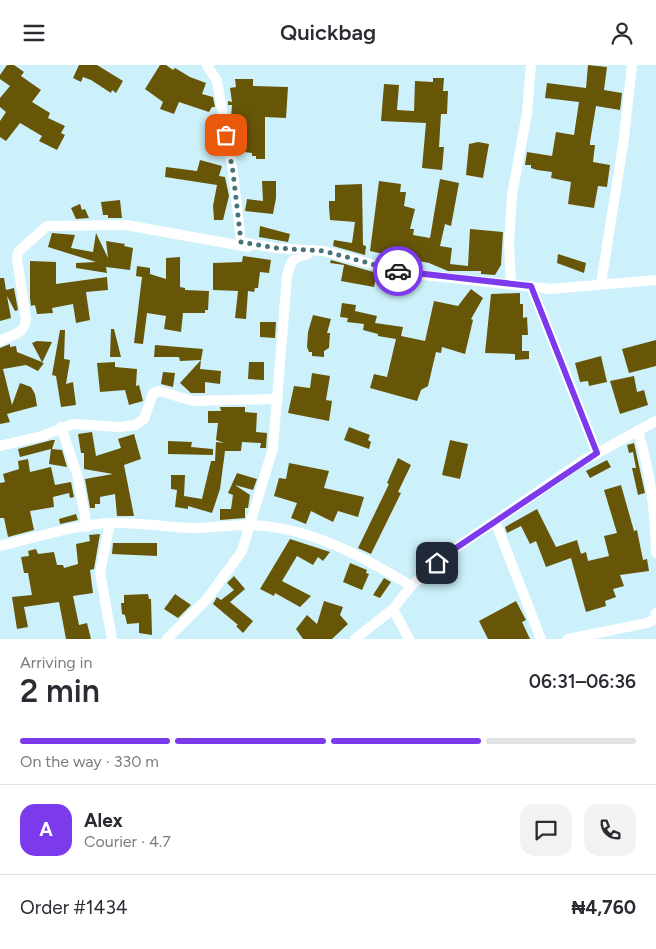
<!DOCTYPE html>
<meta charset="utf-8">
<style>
:root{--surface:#fff;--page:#f2f2f3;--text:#2b2b33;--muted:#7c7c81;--line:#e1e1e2;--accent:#7c3aed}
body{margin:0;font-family:Figtree,sans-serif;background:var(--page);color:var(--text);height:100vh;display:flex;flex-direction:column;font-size:19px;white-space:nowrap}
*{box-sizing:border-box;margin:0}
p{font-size:16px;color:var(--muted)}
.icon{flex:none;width:28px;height:28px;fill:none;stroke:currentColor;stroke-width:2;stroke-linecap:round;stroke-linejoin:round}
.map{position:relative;height:574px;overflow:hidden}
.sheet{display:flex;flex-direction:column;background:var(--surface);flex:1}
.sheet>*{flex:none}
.pin{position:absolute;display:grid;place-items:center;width:42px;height:42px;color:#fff;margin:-21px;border-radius:10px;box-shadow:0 2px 8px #0006}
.courier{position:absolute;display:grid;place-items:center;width:50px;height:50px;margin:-25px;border:4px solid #7c3aed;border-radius:50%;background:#fff;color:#222;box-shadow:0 1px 6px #0007}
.summary em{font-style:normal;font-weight:600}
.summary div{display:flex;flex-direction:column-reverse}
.summary{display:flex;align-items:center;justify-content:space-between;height:85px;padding:0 20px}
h1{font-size:32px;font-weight:600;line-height:38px}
.bar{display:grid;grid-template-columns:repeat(4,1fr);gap:8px 5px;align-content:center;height:60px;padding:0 20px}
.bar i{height:6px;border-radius:4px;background:var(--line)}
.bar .current{background:var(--accent)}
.bar p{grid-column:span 4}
.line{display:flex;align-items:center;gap:12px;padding:0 20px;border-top:1px solid var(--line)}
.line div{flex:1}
.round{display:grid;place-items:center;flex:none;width:52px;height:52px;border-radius:15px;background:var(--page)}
header{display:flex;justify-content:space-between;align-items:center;height:65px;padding:0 20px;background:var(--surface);font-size:22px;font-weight:600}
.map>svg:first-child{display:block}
.building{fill:#675608}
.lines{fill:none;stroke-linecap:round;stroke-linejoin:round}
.minor{stroke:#fff;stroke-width:10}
.done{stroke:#48737c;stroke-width:5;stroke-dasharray:0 9}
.route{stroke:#7c3aed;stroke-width:6}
</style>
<header><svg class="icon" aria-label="menu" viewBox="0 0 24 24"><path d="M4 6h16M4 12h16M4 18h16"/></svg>Quickbag<svg class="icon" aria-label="person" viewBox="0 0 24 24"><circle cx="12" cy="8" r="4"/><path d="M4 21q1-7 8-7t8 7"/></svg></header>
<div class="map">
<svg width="656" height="574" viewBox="0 0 656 574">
<rect width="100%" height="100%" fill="#cdf1fa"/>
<path class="building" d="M7 0H14L24 7 21 11 41 25 32 37 50 48 48 53 65 61 61 68 65 70 57 85 39 76 42 71 20 58 6 76 0 72V56L6 47 0 42V33L10 21 0 14V10Z
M79 0H97L123 16 116 28 112 25 111 28 91 15 83 12 81 17 73 13Z
M160 0H166L173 5 175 3 190 12 206 18 202 29 213 32 215 42H212L209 47 179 37 174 49 160 44 163 37 145 24Z
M588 0 607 2 604 25 622 28 620 45 596 41 590 77V80H595L593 97 610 100 607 122 598 121 594 143 568 139 571 117 551 113 552 107 537 105 531 103V100H525L527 87 552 91 556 67 574 70 579 37 545 33 547 18 586 23Z
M433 13H444L443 26H448L447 49H441L439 82H444L442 105 422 103 426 58 381 56 384 19 399 20 397 45 414 46 415 16 433 17Z
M235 14H253V21L288 22 286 53 265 52V94H256V91H252V88L244 87V52H231L232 40H228V36L232 37 230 23 236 22Z
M478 77 489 79 483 113 466 110 469 79Z
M200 95 222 101 219 111 225 112 229 131 223 155H214L213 141 217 120 165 112 166 102 197 106Z
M440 114 459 118 451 161 445 159 440 181 452 183 450 199 468 201 470 164 503 167 501 200 495 210 481 209V206H448L429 198 409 194 408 197 387 193 388 190 370 186 379 116 401 119 400 127H406L404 141 415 144 410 164H414L413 170 430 173Z
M262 116H276V133L273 149 245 146 247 134 263 136Z
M362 119 363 180 366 181 365 190 333 181 334 175 352 178 355 157 330 155 329 142V136H335V120Z
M120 135 122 153H108V150H103L101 137Z
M80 139 82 145 85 144 89 153 76 154 71 143Z
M260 161 290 169 288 177 259 172Z
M52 168 75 170 71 183 93 187 96 168 108 193 106 176 125 179 124 181 133 183 130 205 106 202 107 208 76 203V198L96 197 48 182Z
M558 189 586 198 584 208 557 198Z
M243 191 271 195 269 208 260 207 258 223H255L254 227 248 226 246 254 235 253 238 226 213 225V198L242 197Z
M180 192V222L185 223V225L209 226 208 245H205V248H183L181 267 164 264 166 251 147 248 143 279 134 278 142 212 136 211 137 201 150 203V209L166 214V193Z
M331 195 377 208 374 222 341 216 344 200 330 198Z
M30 196 56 197V219L107 212 108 225 86 227 90 255 76 258 73 239 52 243 53 248 37 249 35 240 31 241 30 233Z
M0 213H4L6 225 14 223 18 245 15 246 7 231 11 253 0 256Z
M471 224 483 233 471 254 473 255 465 289 442 282 441 288 436 287 428 321 421 325 417 336 370 323 374 309 387 312 396 274 378 271V269L363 265 364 259 347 257 348 253 340 252 342 238 356 240 355 246 377 251 375 258 403 262 401 271 425 276 434 236 458 241Z
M520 228V239H523V253L527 252 528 270H522V286H529V294L515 295V289L485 288 491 229Z
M313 250 331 254 327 268H330L329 283 324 286V292L312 291V287H309L307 282 308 267Z
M260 257H276L275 273 260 272Z
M111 264H114L121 292H110Z
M60 265H65L64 294 70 295 66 319 73 317 76 340 61 342 56 311 52 310Z
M656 275V301L629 308 622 284Z
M37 276 52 277 42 298H44L38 306 26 300 3 304 12 340 20 318 31 322 35 329 37 341 7 349 10 357 0 359V283L10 279V282L16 281 17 287 42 297 32 278Z
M155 280 203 284 201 295 180 296 179 292H154Z
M601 291 607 317 589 321 588 316 580 317 575 298Z
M201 295 200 304 221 306 220 319 205 317V328H191L180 318Z
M115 297V302L137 304 136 321 139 320 143 336 129 340 125 325 100 327 97 298Z
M249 297H264V315L248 314Z
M163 307 175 308 173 322 161 319Z
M312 308 330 311 326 335 332 336 329 356 288 348 294 321 310 323Z
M634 311 637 327 644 325 648 340 620 349 610 316Z
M220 342H245V347L257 348 256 367 267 368 266 383H260L261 378 242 377 241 386H225L220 424 212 448 188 441V444L175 442 177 425 171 424V410H185L184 431 202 434 211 396H215L216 377 224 378 216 375 218 358H208V346H221Z
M349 362 370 370 368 375 371 377 369 384 344 375Z
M92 367 96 391 121 383 118 374 134 369 141 394 124 400 134 451H117L115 429 100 432V439H95V443H90L85 414 113 409 84 404V388H81L78 369Z
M52 375H55L52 384 62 385 67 402 49 399 51 384 20 392 18 384Z
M450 375 468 379 460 414 442 410Z
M168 376 192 377 191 382 213 384V390L168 389Z
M634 378 645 428 638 430 632 403H636L633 387 629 388 627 380Z
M398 393 411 400 398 427 401 428 371 489 358 483 389 419 387 418Z
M28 394 30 407 51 402 55 420 71 417 74 432 70 433 69 428 53 432 54 442 30 446 34 465 8 472 4 453H0V418L5 417 3 409 19 404 18 396Z
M607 395 611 402 590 413 586 406Z
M289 398 329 406 324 423 364 432 358 452 338 446 333 457 311 446 306 459 291 453 297 438 274 431 279 413 286 414Z
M237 408 257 414 253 425 235 420 250 430 248 443H245V453L220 455V444H231L233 430 228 428Z
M621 420 634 466 637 465 643 495 647 494 649 506 620 510 624 521 613 524 616 532 605 536 606 541 586 547 571 493 546 502 536 476 530 479 521 461 507 468 505 462 537 444 556 482 577 475 581 489 586 487 588 496 609 491 604 471 617 468 604 425Z
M76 449 78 455 60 459 59 454Z
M100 469 94 504 90 505 93 528 73 531 79 560 87 558 91 574H66L59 537 24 542 28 562 17 564 12 532 32 530 28 508H24L21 492 29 491 28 486 36 484 38 489 54 487 57 500H63L64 503 78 499 76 479 90 476 89 470Z
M290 474 330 487 323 496 318 492 313 500 297 491 282 516 311 531 300 542 275 528 274 531 260 524Z
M113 478H157V491L112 489Z
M350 498 367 505 366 508 369 509 362 525 343 517Z
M234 511 245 524 230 537 253 556 243 568 236 561 238 560 213 539 217 532 221 535 234 525 227 518Z
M384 513 391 517 380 533 373 530Z
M148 529 149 534H151L152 570 139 568V558L127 559 125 550 122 549 121 538H124V530Z
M175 529 191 540 178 553 164 544Z
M324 536 343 542 340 550 348 559 332 574H303L296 564 307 550 317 559Z
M516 536 526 555 522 557 530 574H488L479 556Z"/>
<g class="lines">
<path class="minor" d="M207 0 217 16 233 107 241 177 276 183 324 186 404 208 551 224 656 215
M511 219 509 178 512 130 527 48 531 0
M601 219 624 73 632 0
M531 221 597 388
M0 276C12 269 24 270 26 254L17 193 18 187 47 161 126 160 248 182
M61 362 77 409 87 462
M638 365C650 408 655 443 656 488
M0 381 42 371 73 359 120 362 135 360 144 354 153 328 159 326 193 336 278 334
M495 456 541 574
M110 458 100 508 112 574
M0 481C34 473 77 459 112 458 138 457 165 462 192 463 211 463 230 460 249 460 308 461 362 491 411 521
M393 544 409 574
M167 574 207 534 242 486 273 383 287 212C290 197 292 192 308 189
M355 574 393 544 411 521 450 487 581 397 656 356
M568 574 647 558 655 554 656 548"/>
</g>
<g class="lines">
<path class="done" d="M226 70 233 107 241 177 276 183 324 186 398 206"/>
<path class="route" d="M398 206 531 221 597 388 450 487 437 498"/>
</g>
</svg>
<div class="pin" style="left:226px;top:70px;background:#ea580c"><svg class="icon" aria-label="bag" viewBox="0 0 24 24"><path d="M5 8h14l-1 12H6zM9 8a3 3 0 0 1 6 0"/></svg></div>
<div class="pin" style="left:437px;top:498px;background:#1f2937"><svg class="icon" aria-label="home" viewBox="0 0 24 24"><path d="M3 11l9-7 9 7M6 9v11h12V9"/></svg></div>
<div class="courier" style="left:398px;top:206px"><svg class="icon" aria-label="car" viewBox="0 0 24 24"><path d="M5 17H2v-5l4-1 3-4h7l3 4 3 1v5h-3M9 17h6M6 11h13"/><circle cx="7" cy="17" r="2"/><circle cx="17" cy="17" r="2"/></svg></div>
</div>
<section class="sheet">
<div class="summary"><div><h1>2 min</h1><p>Arriving in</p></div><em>06:31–06:36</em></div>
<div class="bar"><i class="current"></i><i class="current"></i><i class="current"></i><i></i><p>On the way · 330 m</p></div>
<div class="line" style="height:90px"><b class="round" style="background:var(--accent);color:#fff">A</b><div><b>Alex</b><p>Courier · 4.7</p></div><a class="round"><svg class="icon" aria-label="chat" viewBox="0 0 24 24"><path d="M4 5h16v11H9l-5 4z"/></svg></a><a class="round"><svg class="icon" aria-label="phone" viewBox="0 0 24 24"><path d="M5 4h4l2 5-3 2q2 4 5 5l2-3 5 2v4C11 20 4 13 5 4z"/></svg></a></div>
<div class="line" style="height:65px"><div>Order #1434</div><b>₦4,760</b></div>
</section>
